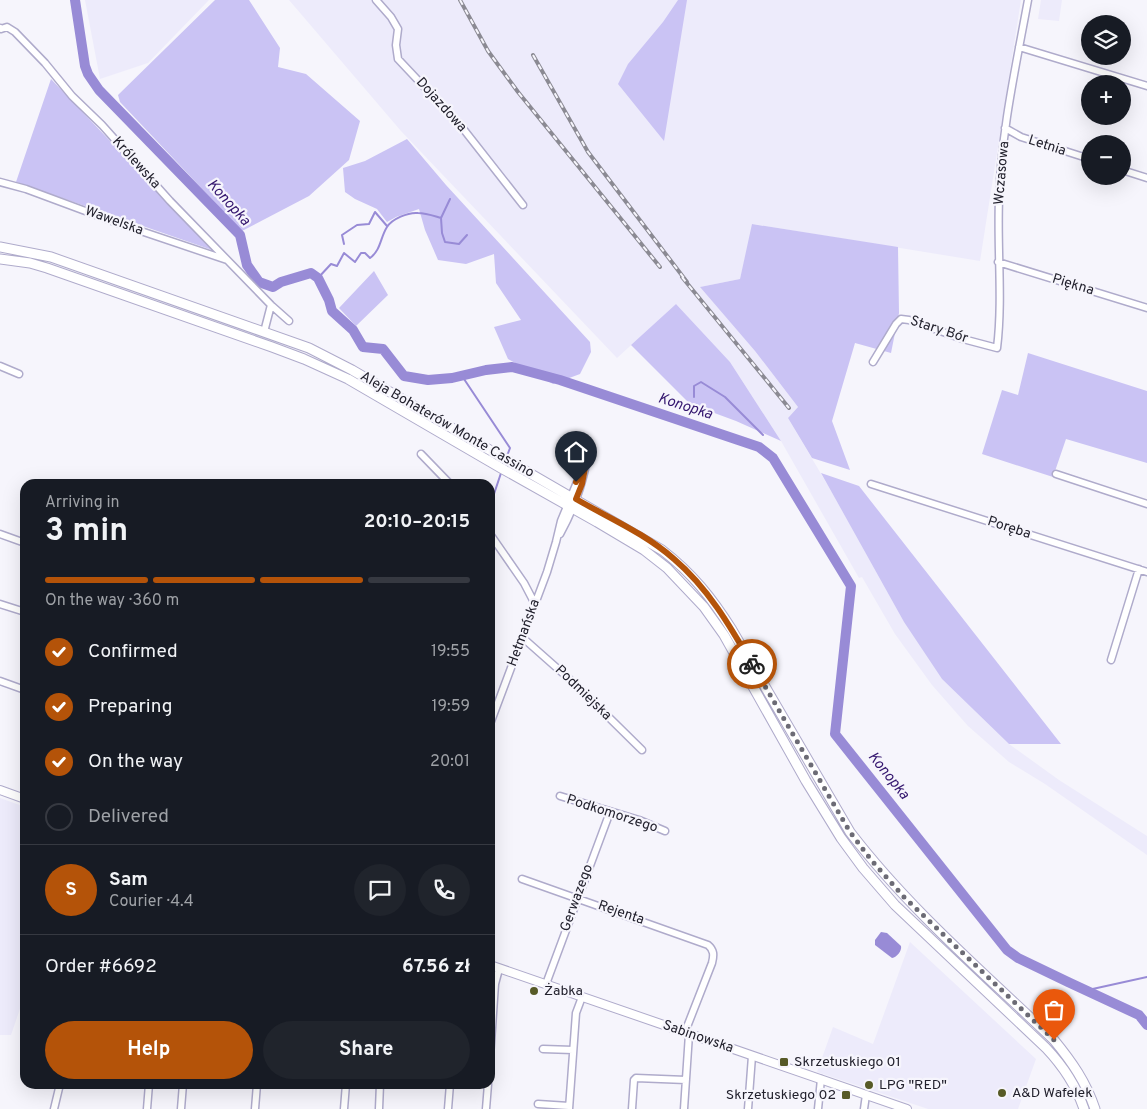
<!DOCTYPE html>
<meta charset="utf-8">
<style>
:root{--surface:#171b24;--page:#20242c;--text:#f1f3f6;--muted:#9ea1a6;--line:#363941;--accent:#b45309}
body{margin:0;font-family:Overpass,sans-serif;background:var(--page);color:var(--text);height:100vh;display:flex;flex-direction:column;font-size:19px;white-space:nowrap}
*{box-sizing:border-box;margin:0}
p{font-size:16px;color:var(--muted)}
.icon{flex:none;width:28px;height:28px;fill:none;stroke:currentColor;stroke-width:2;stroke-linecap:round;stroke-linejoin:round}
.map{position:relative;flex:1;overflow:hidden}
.panel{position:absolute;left:20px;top:479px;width:475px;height:610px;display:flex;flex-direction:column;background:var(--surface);border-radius:15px;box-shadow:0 5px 20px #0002}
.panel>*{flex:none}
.tools{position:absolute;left:1081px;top:15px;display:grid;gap:10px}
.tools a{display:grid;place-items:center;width:50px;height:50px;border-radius:50%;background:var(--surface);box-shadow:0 5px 20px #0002;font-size:25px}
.pin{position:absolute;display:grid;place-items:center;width:42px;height:42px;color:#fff;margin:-51px -21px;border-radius:50% 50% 50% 0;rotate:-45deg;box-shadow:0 0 5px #0007}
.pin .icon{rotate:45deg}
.courier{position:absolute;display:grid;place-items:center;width:50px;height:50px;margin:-25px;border:4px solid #b45309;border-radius:50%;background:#fff;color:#222;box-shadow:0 1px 6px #0007}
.summary em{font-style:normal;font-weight:700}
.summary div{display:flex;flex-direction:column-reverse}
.summary{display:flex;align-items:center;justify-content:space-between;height:85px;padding:0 25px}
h1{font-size:32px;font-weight:700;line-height:38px}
.bar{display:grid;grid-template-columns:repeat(4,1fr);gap:8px 5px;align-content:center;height:60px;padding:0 25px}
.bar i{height:6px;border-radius:4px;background:var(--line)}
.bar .selected{background:var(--accent)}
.bar p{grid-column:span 4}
.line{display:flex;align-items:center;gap:12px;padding:0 25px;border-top:1px solid var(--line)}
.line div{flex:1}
.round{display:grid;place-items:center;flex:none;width:52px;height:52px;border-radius:26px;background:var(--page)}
ol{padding:0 25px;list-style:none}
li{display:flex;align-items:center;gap:15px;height:55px}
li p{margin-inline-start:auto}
li .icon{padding:5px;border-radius:50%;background:var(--accent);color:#fff;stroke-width:4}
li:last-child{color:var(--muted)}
li i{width:28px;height:28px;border:2px solid var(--line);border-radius:50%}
.cta{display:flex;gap:10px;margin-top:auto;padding:10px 25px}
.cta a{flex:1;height:58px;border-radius:30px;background:var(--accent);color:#fff;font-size:20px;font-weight:700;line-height:58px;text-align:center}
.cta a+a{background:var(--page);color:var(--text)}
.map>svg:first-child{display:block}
.built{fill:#edebfb}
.green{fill:#cac3f4}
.water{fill:#988bd6}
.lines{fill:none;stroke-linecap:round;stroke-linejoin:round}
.stream{stroke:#988bd6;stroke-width:2}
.river{stroke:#988bd6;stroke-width:10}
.minor-casing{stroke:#afabcb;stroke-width:9}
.tertiary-casing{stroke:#afabcb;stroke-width:10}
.secondary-casing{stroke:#afabcb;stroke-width:11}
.minor{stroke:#fff;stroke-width:6}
.tertiary{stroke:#fff;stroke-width:8}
.secondary{stroke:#fff;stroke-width:9}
.rail-casing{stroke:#8b8a93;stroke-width:4}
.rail{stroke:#f6f5fc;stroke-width:2;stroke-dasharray:5.5;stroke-linecap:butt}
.done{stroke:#6c6b75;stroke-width:5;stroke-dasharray:0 9}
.route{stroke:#b45309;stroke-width:6}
.poi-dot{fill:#575a27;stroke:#f6f5fc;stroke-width:2}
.labels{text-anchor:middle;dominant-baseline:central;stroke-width:4.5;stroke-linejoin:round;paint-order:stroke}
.street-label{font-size:14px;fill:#22212d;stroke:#f6f5fc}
.poi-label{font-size:14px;fill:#22212d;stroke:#f6f5fc;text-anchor:start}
.water-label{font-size:15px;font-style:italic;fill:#33156e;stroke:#f6f5fc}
</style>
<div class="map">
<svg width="1147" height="1109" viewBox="0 0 1147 1109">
<rect width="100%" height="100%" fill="#f6f5fc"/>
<path class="built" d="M85 0H209L148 63 100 79Z
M289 0H1021L980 261 753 224 740 279 700 287 755 351 798 407 788 418 830 489 904 622 942 679 1009 744 1059 780 1147 836V855L1045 784 1009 762 968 726 932 685 895 634 862 577 859 578 781 441 730 362 676 304 617 358 401 131Z
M1041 0H1062L1059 21 1038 19Z
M0 798 25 807V994L11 1035H0Z
M910 942 1036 1059 1018 1109H928L817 1072 833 1027 873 1044Z"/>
<path class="green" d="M215 0H249L280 48 278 67 306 74 360 121 349 160 309 196 242 231 120 102 118 95Z
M678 0H687L664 141 618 84 628 64 663 22Z
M51 79 215 251 16 182Z
M407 139 446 185 590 342 591 352 580 374 553 384 508 359 494 327 521 320 496 283 494 254 466 264 438 260 425 230 419 209 396 217 387 222 377 209 355 199 345 192 343 168 365 161Z
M752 224 898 247 899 313 891 353 855 343 832 421 850 470 812 458 788 418 798 407 755 351 700 287 740 279Z
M374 271 388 295 356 326 339 308Z
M676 304 730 362 781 441 736 421 690 404 631 345Z
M1028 353 1147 391V463L1066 439 1053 477 982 454 1002 390 1018 395Z
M821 473 859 486 1061 744H1009L942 679 904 622Z"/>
<path class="water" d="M881 932 887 933 901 946C902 951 897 957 892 958L875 945V940Z"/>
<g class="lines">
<path class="stream" d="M441 218 450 199
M344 244 342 235 357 225 369 224 375 212 387 226
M318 278 331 264 337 266 344 253 355 262 361 253H365L370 258C381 250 380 238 387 227 392 219 408 212 418 213 426 213 434 216 441 218L442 233 445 242 459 244 467 235
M462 376 510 448 507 456
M694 397V386L701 382 725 397 763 435
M490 506 501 473
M1088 990 1147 977"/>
<path class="river" d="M75 0 85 66 88 74 99 90 240 235 247 265 259 282 273 287 281 282 311 273 318 278 329 300 332 311 353 330 363 347 383 349 404 376 428 380 452 378 486 370 512 367 560 380 759 447 773 458 851 586 835 734 1007 950 1018 958 1068 982 1139 1015 1147 1025"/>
<defs>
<path id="minor" d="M376 0 391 17 398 29 396 45 398 59 461 126 523 205
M0 28 1 29 7 27 15 32 45 63 72 96 102 125 170 201 271 305 289 321
M1019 47 1147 86
M1005 128 1021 137 1090 159
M1122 170 1147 178
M0 182 26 189 123 225 227 260
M998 262 1147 308
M264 332 271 305
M873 362 896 324 901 319 909 320 963 339 997 348C1003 299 997 249 999 200 1001 132 1016 66 1028 0
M0 366 19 374
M421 454 450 484
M1056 474 1147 504
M871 484 1147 572
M0 534 25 543
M490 534 524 583 535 604
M560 534C571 514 580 492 585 469
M0 604 25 612
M523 638 575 684 642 750
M1111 660 1139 569
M0 681 25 690
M490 724 547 572 556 542 561 521 587 458
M560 796 639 820 665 831
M522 879 708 945C714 950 714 955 712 963L685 1032
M546 984 610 812
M543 1049 573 1050
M490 1057 495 984 499 969
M538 1104 569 1106
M54 1109 60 1084
M147 1109 149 1084
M181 1109 183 1084
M255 1109 257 1084
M344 1109 346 1084
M379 1109 380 1084
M448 1109 450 1084
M486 1109 488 1084
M569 1109 576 1013 582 997
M632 1109 634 1080 636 1078 686 1080
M684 1109 689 1034
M748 1109 752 1056
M818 1109 821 1079
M864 1109 866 1095"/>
<path id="tertiary" d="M0 790 25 799
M490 965 907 1109"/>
<path id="secondary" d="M0 247 51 257 309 348 352 370 662 550C692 573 712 598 732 630L850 832C909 909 984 973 1054 1040 1072 1062 1086 1082 1095 1109
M0 259 30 263 47 268 272 347 304 359 348 379 501 468 597 522 644 550 667 568 704 607 724 635 806 781 841 838 863 868 895 905 1046 1048C1064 1067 1076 1085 1084 1109"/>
</defs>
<use href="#minor" class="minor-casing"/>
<use href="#tertiary" class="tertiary-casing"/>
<use href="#secondary" class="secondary-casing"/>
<use href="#minor" class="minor"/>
<use href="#tertiary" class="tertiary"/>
<use href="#secondary" class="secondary"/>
<defs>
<path id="rail" d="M460 0 488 51 518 92 660 267
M533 55 588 152 687 282
M682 277 789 408"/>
</defs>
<use href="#rail" class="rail-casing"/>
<use href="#rail" class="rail"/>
</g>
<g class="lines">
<path class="done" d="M752 664 850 832 872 861 904 897 1054 1040"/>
<path class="route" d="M576 482 587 458 582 484 576 499C609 518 646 534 674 559 708 588 730 626 752 664"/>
</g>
<g class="poi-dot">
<circle cx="534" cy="991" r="5"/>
<rect x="779" y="1057" width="10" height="10" rx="2.5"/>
<circle cx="869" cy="1085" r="5"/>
<circle cx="1002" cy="1093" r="5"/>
<rect x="841" y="1090" width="10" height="10" rx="2.5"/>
</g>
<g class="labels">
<g class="street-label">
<text transform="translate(441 105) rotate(48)">Dojazdowa</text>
<text transform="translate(1047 146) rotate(18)">Letnia</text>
<text transform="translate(136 163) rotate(48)">Królewska</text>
<text transform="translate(1002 173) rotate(-85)">Wczasowa</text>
<text transform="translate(114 221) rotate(20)">Wawelska</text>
<text transform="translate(1073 285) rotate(17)">Piękna</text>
<text transform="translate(939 330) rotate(18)">Stary Bór</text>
<text transform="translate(447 425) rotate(30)">Aleja Bohaterów Monte Cassino</text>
<text transform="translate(1009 528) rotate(18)">Poręba</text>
<text transform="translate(524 633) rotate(-70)">Hetmańska</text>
<text transform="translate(583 693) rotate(44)">Podmiejska</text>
<text transform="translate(612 814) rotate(18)">Podkomorzego</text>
<text transform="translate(577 898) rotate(-70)">Gerwazego</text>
<text transform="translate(621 913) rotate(19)">Rejenta</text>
<text transform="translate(698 1037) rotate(19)">Sabinowska</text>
</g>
<g class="poi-label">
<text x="544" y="991">Żabka</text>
<text x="794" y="1062">Skrzetuskiego 01</text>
<text x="879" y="1085">LPG "RED"</text>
<text x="1012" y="1093">A&amp;D Wafelek</text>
<text x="836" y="1095" text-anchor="end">Skrzetuskiego 02</text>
</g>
<g class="water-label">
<text transform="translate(228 203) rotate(48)">Konopka</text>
<text transform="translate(685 407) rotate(18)">Konopka</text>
<text transform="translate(888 776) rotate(51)">Konopka</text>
</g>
</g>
</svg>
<div class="tools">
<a><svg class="icon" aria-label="layers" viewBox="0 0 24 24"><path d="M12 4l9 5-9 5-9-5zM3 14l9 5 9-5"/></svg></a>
<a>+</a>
<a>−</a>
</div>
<div class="pin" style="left:1054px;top:1040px;background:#ea580c"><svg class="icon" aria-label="bag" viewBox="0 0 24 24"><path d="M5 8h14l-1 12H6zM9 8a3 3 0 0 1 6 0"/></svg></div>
<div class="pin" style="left:576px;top:482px;background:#1f2937"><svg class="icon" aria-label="home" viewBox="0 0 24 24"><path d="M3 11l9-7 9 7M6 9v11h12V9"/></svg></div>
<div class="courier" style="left:752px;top:664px"><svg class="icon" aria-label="bike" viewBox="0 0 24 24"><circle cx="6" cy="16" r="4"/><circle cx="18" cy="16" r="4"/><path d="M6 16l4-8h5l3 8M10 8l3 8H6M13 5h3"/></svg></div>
<section class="panel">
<div class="summary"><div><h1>3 min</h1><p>Arriving in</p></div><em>20:10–20:15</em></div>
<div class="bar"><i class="selected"></i><i class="selected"></i><i class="selected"></i><i></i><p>On the way · 360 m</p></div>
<ol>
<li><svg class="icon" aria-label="check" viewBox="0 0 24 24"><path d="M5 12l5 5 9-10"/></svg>Confirmed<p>19:55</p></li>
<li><svg class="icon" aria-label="check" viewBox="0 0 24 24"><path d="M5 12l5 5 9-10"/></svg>Preparing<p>19:59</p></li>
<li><svg class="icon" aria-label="check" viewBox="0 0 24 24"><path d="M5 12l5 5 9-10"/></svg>On the way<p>20:01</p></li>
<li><i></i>Delivered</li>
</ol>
<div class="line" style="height:90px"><b class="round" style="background:var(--accent);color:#fff">S</b><div><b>Sam</b><p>Courier · 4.4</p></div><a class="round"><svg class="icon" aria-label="chat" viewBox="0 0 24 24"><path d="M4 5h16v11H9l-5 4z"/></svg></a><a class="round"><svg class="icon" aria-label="phone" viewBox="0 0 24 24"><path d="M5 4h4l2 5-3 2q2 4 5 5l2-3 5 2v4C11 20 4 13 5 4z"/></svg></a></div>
<div class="line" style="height:65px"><div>Order #6692</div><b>67.56 zł</b></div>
<div class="cta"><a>Help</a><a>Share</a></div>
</section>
</div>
